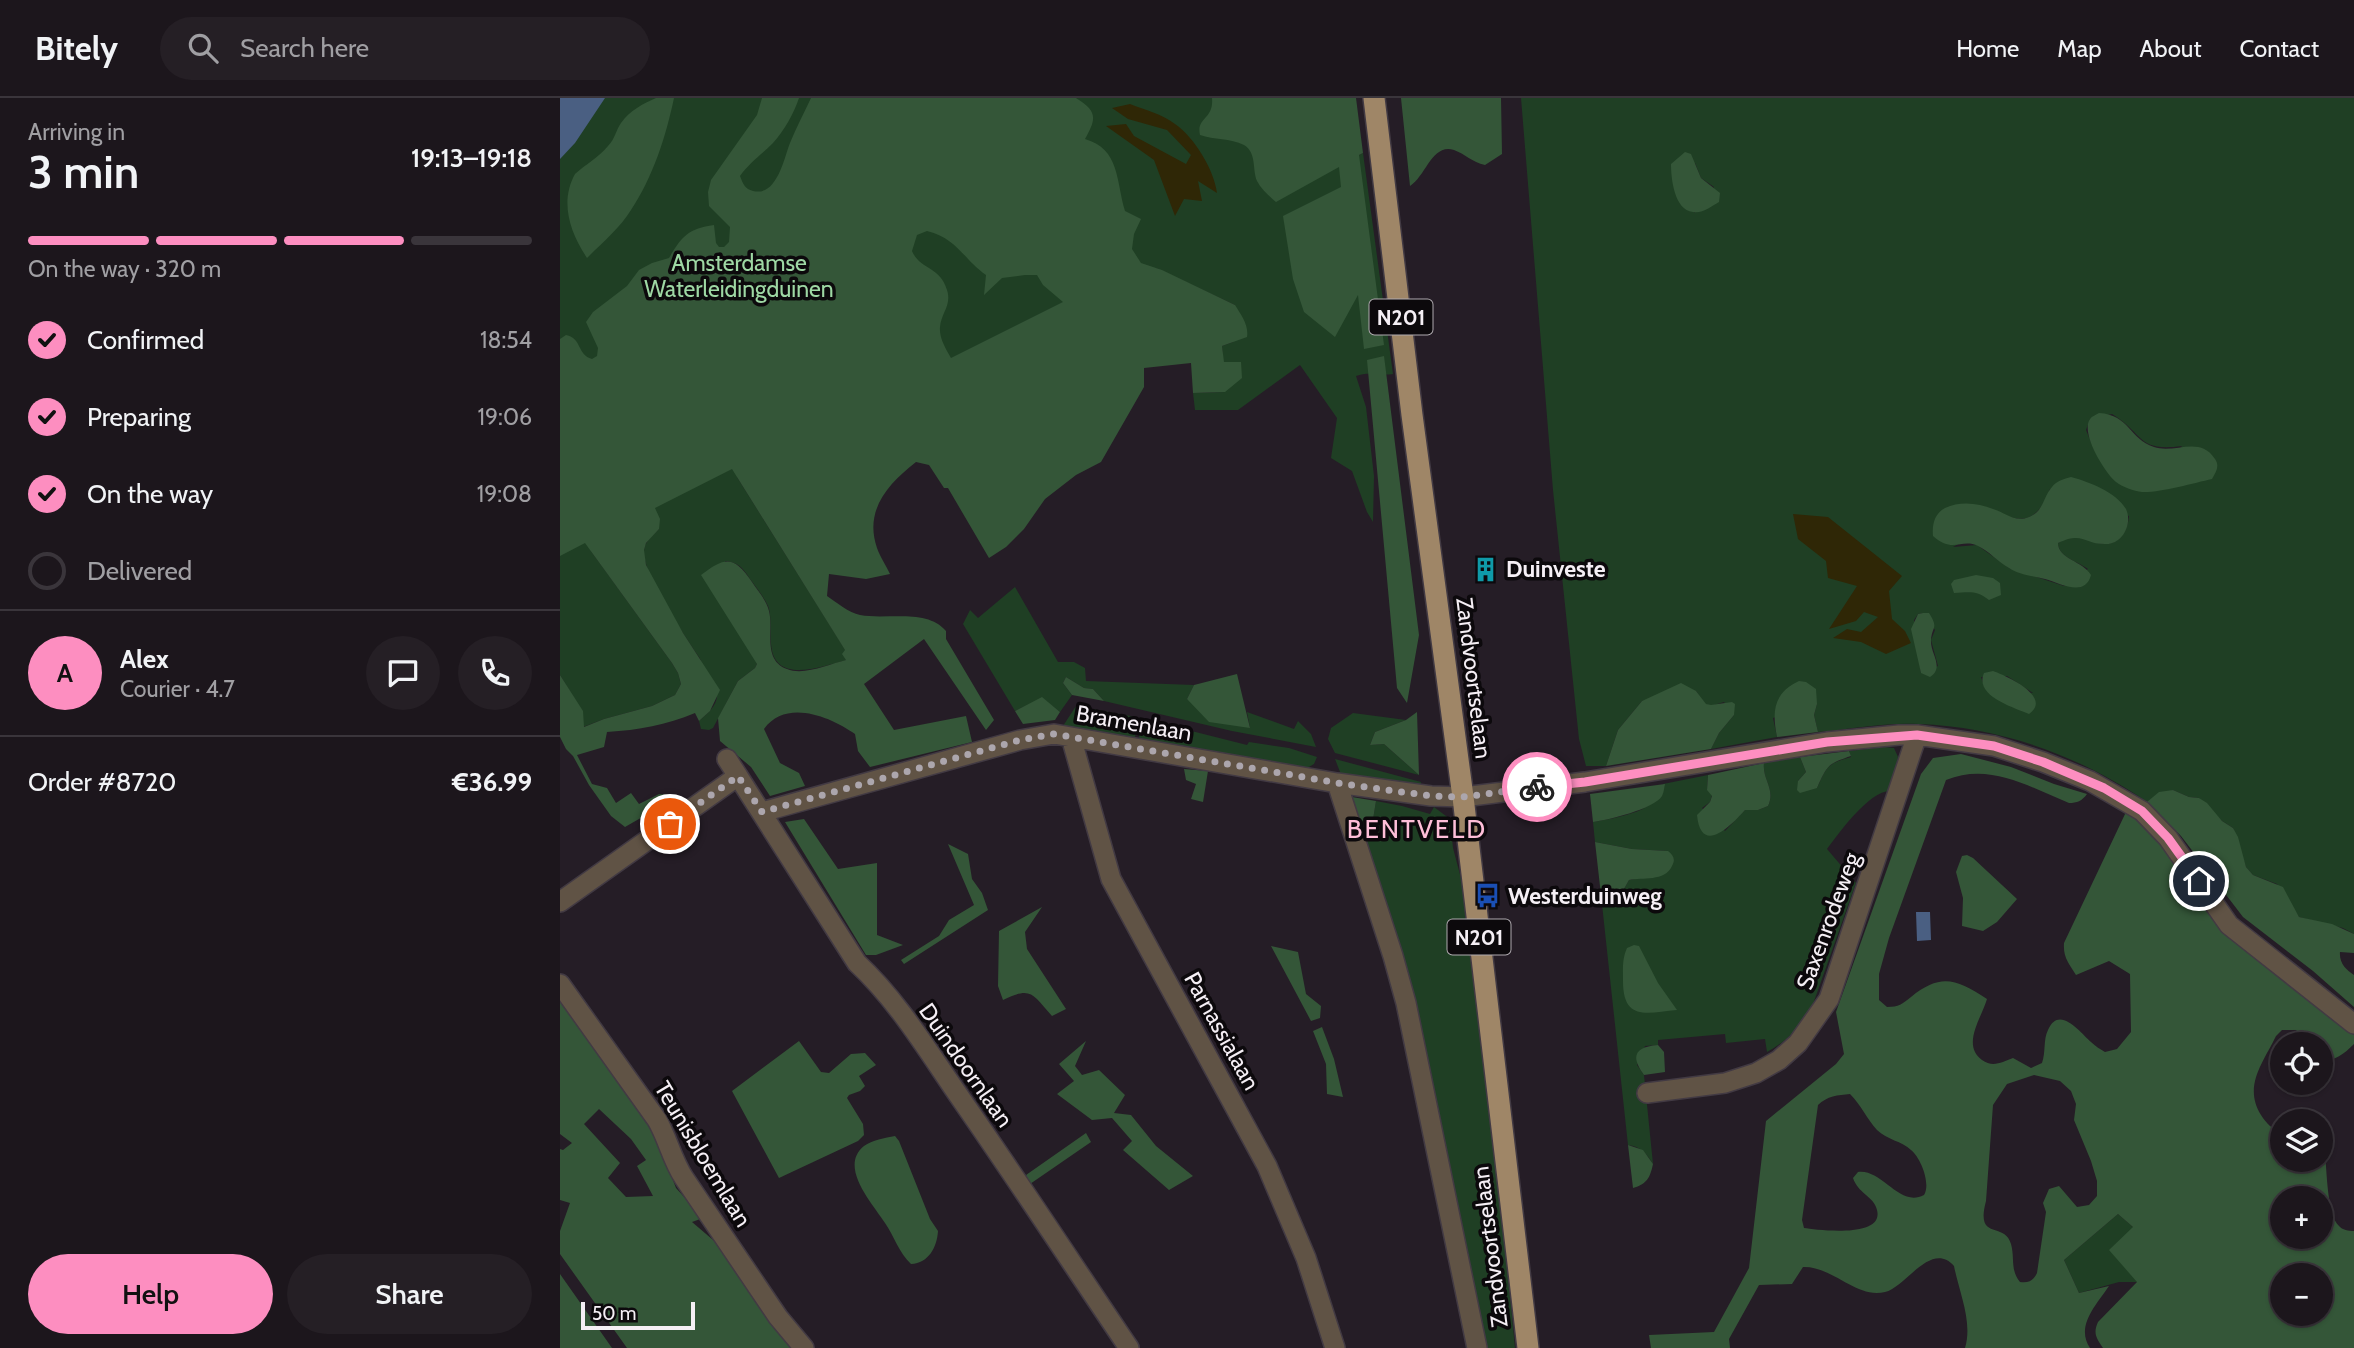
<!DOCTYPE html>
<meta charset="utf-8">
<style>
:root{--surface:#1c161c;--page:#251f25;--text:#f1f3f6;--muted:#a09fa3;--line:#3a353b;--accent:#fd8ec0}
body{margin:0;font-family:Cabin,sans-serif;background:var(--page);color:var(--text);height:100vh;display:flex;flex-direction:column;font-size:26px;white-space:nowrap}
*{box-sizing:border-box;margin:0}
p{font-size:23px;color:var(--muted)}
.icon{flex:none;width:38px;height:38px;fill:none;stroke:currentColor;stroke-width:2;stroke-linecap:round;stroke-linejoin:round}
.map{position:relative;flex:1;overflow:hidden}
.side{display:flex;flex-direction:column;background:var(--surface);width:560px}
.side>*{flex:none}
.buttons{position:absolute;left:1710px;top:934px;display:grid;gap:14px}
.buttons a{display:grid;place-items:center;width:63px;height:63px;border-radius:50%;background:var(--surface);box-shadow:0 2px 5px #0004,0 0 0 2px var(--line);font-size:35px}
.scale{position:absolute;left:21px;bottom:18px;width:114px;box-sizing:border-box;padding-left:7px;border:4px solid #f5eff5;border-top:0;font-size:19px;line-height:24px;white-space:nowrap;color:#f5eff5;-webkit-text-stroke:5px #0c090c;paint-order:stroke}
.pin{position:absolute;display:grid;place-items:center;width:60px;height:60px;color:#fff;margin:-30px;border:4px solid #fff;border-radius:50%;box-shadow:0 2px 7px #0007}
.courier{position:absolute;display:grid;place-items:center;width:70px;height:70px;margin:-35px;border:5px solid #fd8ec0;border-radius:50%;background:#fff;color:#222;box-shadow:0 2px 9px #0007}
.summary em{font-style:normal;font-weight:600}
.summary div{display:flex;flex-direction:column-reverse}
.summary{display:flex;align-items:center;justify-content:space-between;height:119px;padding:0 28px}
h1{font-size:46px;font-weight:600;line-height:52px}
.bar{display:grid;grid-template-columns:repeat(4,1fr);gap:10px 7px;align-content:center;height:84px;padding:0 28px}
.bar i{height:9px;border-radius:5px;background:var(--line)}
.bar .active{background:var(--accent)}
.bar p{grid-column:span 4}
.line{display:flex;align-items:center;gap:18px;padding:0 28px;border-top:2px solid var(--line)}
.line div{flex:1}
.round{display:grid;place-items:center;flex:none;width:74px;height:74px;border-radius:37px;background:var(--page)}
ol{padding:0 28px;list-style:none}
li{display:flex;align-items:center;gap:21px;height:77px}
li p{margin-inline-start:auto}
li .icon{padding:7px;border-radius:50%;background:var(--accent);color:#111;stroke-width:4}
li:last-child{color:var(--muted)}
li i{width:38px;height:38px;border:4px solid var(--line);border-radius:50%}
.cta{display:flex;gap:14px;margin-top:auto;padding:14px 28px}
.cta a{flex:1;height:80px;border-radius:42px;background:var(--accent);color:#111;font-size:28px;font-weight:600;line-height:80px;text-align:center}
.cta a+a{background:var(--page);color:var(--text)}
header{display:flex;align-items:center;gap:42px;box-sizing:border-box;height:98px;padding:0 35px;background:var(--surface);border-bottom:2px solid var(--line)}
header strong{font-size:33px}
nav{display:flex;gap:38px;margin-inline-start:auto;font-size:24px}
.search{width:490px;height:63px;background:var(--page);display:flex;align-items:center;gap:18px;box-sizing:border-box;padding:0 24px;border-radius:38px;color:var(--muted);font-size:26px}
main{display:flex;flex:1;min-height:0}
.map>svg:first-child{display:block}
.green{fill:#1f3f24;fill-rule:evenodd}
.forest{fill:#345638;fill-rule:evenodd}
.sand{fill:#2f2706}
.water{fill:#4a5f82}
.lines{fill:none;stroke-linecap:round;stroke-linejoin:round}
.minor-casing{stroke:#423a43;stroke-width:22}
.major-casing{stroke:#423a43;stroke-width:24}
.minor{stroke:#605345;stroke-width:19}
.major{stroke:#9f8667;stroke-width:21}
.done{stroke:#aca6ad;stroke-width:7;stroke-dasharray:0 12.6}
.route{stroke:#fd8ec0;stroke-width:9}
.labels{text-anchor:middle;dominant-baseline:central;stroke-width:7;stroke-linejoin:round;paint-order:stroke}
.shield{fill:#0c090c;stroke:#afaaaf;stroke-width:2}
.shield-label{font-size:21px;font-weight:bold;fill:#f5eff5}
.park-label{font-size:23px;fill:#9ed8a4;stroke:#0c090c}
.poi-label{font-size:23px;font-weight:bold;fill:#f5eff5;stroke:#0c090c;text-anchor:start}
.street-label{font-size:23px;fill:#f5eff5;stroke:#0c090c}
.quarter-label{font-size:26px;letter-spacing:2px;fill:#febed8;stroke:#0c090c}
</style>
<header>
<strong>Bitely</strong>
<div class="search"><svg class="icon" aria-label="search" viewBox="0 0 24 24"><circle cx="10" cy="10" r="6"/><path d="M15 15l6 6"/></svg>Search here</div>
<nav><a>Home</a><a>Map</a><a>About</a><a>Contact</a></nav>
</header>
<main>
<section class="side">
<div class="summary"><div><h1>3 min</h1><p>Arriving in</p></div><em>19:13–19:18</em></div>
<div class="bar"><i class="active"></i><i class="active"></i><i class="active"></i><i></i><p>On the way · 320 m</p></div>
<ol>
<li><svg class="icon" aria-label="check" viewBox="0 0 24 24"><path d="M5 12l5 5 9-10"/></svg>Confirmed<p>18:54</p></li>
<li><svg class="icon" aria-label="check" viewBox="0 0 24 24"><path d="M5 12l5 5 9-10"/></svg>Preparing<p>19:06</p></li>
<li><svg class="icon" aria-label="check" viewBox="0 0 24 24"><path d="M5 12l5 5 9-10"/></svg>On the way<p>19:08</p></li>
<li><i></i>Delivered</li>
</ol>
<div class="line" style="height:126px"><b class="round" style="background:var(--accent);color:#111">A</b><div><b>Alex</b><p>Courier · 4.7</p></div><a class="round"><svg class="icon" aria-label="chat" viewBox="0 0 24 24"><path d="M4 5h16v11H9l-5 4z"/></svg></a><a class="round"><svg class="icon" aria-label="phone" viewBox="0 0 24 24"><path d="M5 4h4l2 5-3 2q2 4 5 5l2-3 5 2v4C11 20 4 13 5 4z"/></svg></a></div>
<div class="line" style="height:91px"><div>Order #8720</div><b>€36.99</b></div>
<div class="cta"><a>Help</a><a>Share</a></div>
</section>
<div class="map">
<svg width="1794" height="1250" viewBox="0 0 1794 1250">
<rect width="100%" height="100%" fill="#251d26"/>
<path class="green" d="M0 0H781L790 62 803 55 833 276C819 278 809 273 796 278L806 309 814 378 813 424 807 414 792 373 771 360 777 320 740 267 678 312H635L633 295 665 294 662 248 673 244 675 207 596 170 177 379 286 553 287 562C262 568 214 588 211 546 210 535 212 519 208 508 204 499 196 489 190 481 183 470 178 464 165 463L197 566 195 570 178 583 153 630 149 632 141 631 139 623C147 616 157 608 157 597 158 586 151 582 146 574 143 569 142 564 139 559 125 538 82 476 84 453 84 444 93 437 99 431L31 453 112 565 118 575 121 586 115 597 92 608 44 621 23 629 22 613 0 577Z
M961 0H1794V836L1783 830 1739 819 1717 786 1693 777 1686 769 1673 730 1662 723 1639 700 1629 699 1613 692 1587 704C1520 658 1441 629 1359 626 1326 624 1291 631 1258 634L1254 617 1257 606 1213 620 1217 639 1151 651 1159 635 1174 617 1164 604 1151 608 1145 606 1136 593 1082 603 1058 632 1046 668H1026L1019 641 993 392ZM1135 65 1141 80 1154 89 1134 115ZM1552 316C1585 336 1576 354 1622 348L1583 394 1531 344 1526 332 1530 321ZM1490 391 1569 418C1568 431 1561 445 1546 446 1538 447 1528 440 1519 439 1511 438 1505 441 1498 445 1498 459 1517 463 1528 471L1504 488 1449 470 1417 447 1393 449 1447 418C1471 427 1482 412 1490 391ZM1363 515 1375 532 1371 542 1378 568 1361 575 1354 522 1358 516ZM1447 578 1473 595 1425 590 1421 579Z
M455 489 498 564H514L525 570 526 583 634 587 627 601 690 630 687 614 734 631 738 623 751 636 756 649 672 633 544 603 533 591 524 590 506 579 503 585 512 597 500 614 482 600 455 613 403 526 410 512 418 520Z
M516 608 576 619 575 644 503 628Z
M793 615 846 622 815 634 810 647 824 646 859 677 775 655 768 641 771 630Z
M580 620 687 647 689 644 729 650 757 659 754 666 742 673 579 642Z
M1325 649 1334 650 1338 659 1330 693C1309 693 1279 735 1267 751L1296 785 1252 909C1241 929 1227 943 1207 954L1205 941 1166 945 1165 936 1098 942V947L1085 948 1077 967 1084 977 1093 1066C1087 1056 1080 1048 1068 1047L1041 797 1048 800 1060 798 1069 782 1075 781 1108 753 1072 751 1035 744 1033 724C1056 720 1102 713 1103 686L1148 677 1147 691 1152 697 1150 704 1142 710 1165 733 1185 712H1198L1208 708C1216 691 1202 682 1204 665L1240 659 1246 674 1238 683 1257 690C1267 668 1267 666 1291 659L1289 653Z
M775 661 861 684 860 691 782 679Z
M816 703 842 708 870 716 874 709 890 721 893 750 902 784 935 1039 955 1250H923L802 741 810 740Z
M1558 1116 1573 1129 1577 1184H1559L1519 1195 1504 1162Z"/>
<path class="forest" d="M96 0H114C106 38 93 79 71 112 60 130 42 145 27 160 9 133 0 103 15 76 26 66 38 60 48 48 55 41 56 32 61 25 70 12 83 6 96 0Z
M202 0H239C234 15 224 33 213 45 202 56 189 65 180 78 183 86 185 91 193 93 217 99 224 60 230 45 236 30 244 15 251 0H516C537 13 537 20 525 41 560 51 556 83 565 113L581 121 574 136 572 151 581 165 602 172 675 207C681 217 689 227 687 239L662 248 664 264H681L682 280 665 294 633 295 631 265 584 270V289L541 364 516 377 485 401 464 431 446 449 429 460 388 390H384L369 367 356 364C328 386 304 412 317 450 320 459 326 467 330 476L306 481 269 476 267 498C276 504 289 515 300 517 327 522 367 510 386 533V541L434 622 426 632 364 541 304 586 334 632 406 618 412 644 310 669 298 653 295 636C271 619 226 600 204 631L220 665 239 675 245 688 210 698 191 669 160 643 158 620 178 583 195 570 197 566 141 477C166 458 174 458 192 484 198 493 207 503 209 513 214 532 202 562 227 571 244 578 269 566 286 562L282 556 285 552 172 371 95 410 100 421 99 431 86 445 84 452 86 467 123 535 160 592 150 613 139 623 135 615C106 627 79 632 47 634L44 649 17 657 32 686 47 690 56 705 71 695 79 706 99 696 119 698 65 729 51 718 29 687 13 658 6 651 0 639V577L23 613 24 629 44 621 92 608 115 597 121 586 118 575 112 565 25 445 0 458V241L6 237C22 240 17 257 32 261L37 258 38 250 26 224 33 214 67 188 79 172 92 165 109 160C122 138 128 131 154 127L156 145 159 149H164L169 144 170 129 149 108 148 94 151 82 197 17ZM367 133C398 141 403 161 426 177L424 197 442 180 465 177H477L483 187 503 204 391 260C386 251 379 240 380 229 381 215 392 207 387 192 380 168 360 172 352 153L357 137Z
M652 0H796L803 55 799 57 824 247 804 251 798 197 775 239 744 214 733 181 723 118 781 89 779 69 716 104C709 98 701 91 697 83 692 71 697 55 684 47 670 40 654 42 640 37 636 19 654 22 652 0Z
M841 0H941L942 56 925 67C912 64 905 56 894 52 872 45 866 78 850 88Z
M1125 54 1131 56 1141 80 1160 95 1159 104C1152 108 1142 116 1133 114 1114 112 1111 80 1111 66Z
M824 258 859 537 847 605 837 590 807 262Z
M1539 315C1570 317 1569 341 1594 349 1615 356 1640 337 1655 361 1660 368 1656 374 1652 381 1634 385 1599 395 1582 394 1574 393 1562 389 1556 384 1545 375 1520 335 1530 321 1532 318 1536 317 1539 315Z
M1511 379C1529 384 1556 394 1566 411 1573 426 1562 447 1545 446 1524 446 1523 433 1498 445 1498 461 1523 463 1531 477 1525 500 1500 485 1485 481 1473 478 1460 477 1449 470 1438 464 1429 453 1418 448 1401 440 1393 456 1373 438 1372 427 1374 416 1385 410 1400 403 1418 405 1433 411 1446 415 1455 425 1469 419 1484 413 1483 399 1492 389 1496 383 1504 381 1511 379Z
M1416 477 1433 480 1440 485 1441 497 1429 502C1417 492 1409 494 1394 495L1391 486 1394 482Z
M1363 515H1369C1379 531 1372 528 1371 542 1370 556 1385 569 1370 579L1361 575 1351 531 1358 516Z
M1433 573C1447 578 1493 599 1469 616 1453 609 1414 598 1424 575Z
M677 576 690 630 649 624 627 601 634 587Z
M506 579 524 590 533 591 544 603 512 597 503 585Z
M1239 583 1246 584 1256 591 1257 606 1254 617 1258 634 1217 639C1212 614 1213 595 1239 583Z
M1121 585 1136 593 1146 606 1151 607 1172 604 1175 606 1174 617 1159 635 1151 651 1046 668 1058 632 1082 603Z
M482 599 500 614 495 622 463 626 455 613Z
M857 614 859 677 824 646 810 647 815 634 846 622Z
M1289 653 1291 658C1267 666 1267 668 1257 690L1240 695 1237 692 1238 683 1246 674 1240 659Z
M1401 656 1451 669 1494 686 1527 696C1522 703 1517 705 1509 705 1469 689 1430 664 1386 682L1329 840 1319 876V902L1327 909C1339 909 1342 906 1351 899 1381 875 1396 881 1427 901 1422 919 1401 947 1422 962 1433 970 1442 964 1453 960L1471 970 1482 965C1486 954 1483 942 1488 932 1499 906 1521 935 1531 944 1535 948 1540 951 1545 954L1557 951 1571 934 1570 876 1549 863 1516 877C1509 865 1503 860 1504 845L1566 714 1570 712 1613 758 1660 826 1794 937V946C1784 956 1775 963 1761 963L1760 947H1744L1741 937 1736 932H1722L1716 938C1703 965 1683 988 1701 1017 1706 1025 1713 1032 1722 1035V1062H1760L1761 1048 1765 1056C1767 1073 1767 1117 1779 1128 1782 1132 1789 1133 1794 1133V1250H1543C1536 1240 1533 1235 1538 1224L1577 1184 1549 1152 1573 1129 1558 1116 1504 1162 1519 1195 1549 1188C1537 1206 1515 1228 1530 1250H1405C1413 1224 1399 1194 1394 1168 1371 1142 1345 1190 1325 1194 1296 1201 1273 1168 1243 1169L1232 1186 1199 1187 1169 1241 1170 1250H1091L1089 1237 1154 1234 1189 1170 1206 1023 1276 966 1284 956 1276 914 1361 676 1373 660ZM1474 977 1500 983 1511 993 1516 1006 1514 1022 1531 1063 1537 1083V1098L1529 1107 1517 1109 1499 1088 1489 1091 1483 1105 1486 1114 1477 1175C1473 1183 1469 1185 1460 1184 1450 1172 1455 1160 1451 1146 1445 1123 1415 1144 1426 1103L1433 1007 1447 986ZM1290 996C1301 1007 1307 1021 1317 1032 1327 1042 1342 1043 1351 1052 1361 1060 1371 1086 1364 1097 1339 1110 1323 1071 1298 1074L1293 1080C1298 1095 1312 1098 1316 1109 1329 1141 1258 1132 1244 1130L1242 1122 1258 1007C1267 998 1278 997 1290 996ZM1722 1101H1760V1139H1722ZM1722 1178H1760V1216H1722Z
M1204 665C1202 682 1216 691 1208 708L1198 712H1185C1171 728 1141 758 1137 717L1150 704 1152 698 1147 692 1148 677Z
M624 671 648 673 643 704 631 701 636 686 626 682Z
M1105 686C1104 690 1104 694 1102 698 1094 711 1048 722 1033 724L1030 696Z
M1613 692 1629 699 1639 700 1647 705 1662 723 1673 730 1678 739 1686 769 1693 777 1723 789 1739 819 1772 826 1794 836V855L1780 854C1779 865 1786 872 1794 877V909L1753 873 1683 819 1621 738 1587 704 1599 694Z
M792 699 816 703 810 740 802 741Z
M244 721 278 771 317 765V837L343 847 316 857H306L225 724Z
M1035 744 1072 751 1108 753C1113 757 1116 761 1112 768 1105 784 1082 779 1069 782L1060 798 1048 800 1041 797Z
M388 746 408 756 412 781 422 795 428 812 344 866 341 862 379 838 389 822 414 807Z
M1407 757 1413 760 1457 801 1437 824 1423 833 1402 828 1403 800 1396 774 1402 758Z
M482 809 465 834 467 851 506 911 492 918C472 896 472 888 443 902L438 888 439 833Z
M1074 847 1079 848 1098 885 1117 912C1086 915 1063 923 1063 883 1063 871 1062 861 1067 850Z
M711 848 738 854 746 896 761 908 760 920 751 923Z
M0 896 83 1017 104 1059 116 1090 143 1120 132 1124 166 1153 237 1250H67L0 1156V1133L10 1105 0 1102V1051L3 1052 12 1045 0 1036ZM39 1011 71 1041 86 1062 77 1068 93 1098 66 1099 48 1080 60 1065 24 1026Z
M762 929 774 961 783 999 767 996 766 966 753 933Z
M239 943 261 974 269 975 291 956 305 955 316 967 299 978 305 988 300 993 289 997 287 1000 303 1026 304 1037 298 1043 219 1080 172 993Z
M526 943 515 968 522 977 539 972 565 997 554 1015 571 1017 596 1048 633 1078 609 1092 563 1052 572 1043 552 1020 532 1022 497 996 514 983 499 966Z
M1098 947 1104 954 1105 974 1084 977C1070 958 1075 949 1098 947Z
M526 1035 531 1044 470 1086 466 1077Z
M335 1038 339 1043 370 1121 378 1133C377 1149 369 1165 351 1166 339 1155 334 1138 325 1125 313 1106 278 1069 304 1048 312 1042 325 1040 335 1038Z
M1068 1047 1083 1052 1093 1066C1090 1080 1087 1086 1073 1090Z
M0 1176 52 1250H0Z"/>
<path class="sand" d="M570 6C585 12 602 16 615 26 635 40 654 72 657 95L638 83 642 103 624 101 615 118 594 62 546 28 566 26 574 38 626 66 631 57 607 32 568 21 552 10Z
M1233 416 1268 419 1342 478 1329 493 1332 521 1345 533 1351 545 1326 556 1301 544 1273 540 1287 531 1301 534 1318 519 1304 514 1296 523 1269 531 1297 488 1268 480 1266 463 1238 441Z"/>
<path class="water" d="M0 0H45L15 45 0 61Z
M1356 814H1370L1371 842 1357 843Z"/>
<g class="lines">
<defs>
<path id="minor" d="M511 639 551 781 707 1068 746 1160 775 1250
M167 661 178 678
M777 685 833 858 846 905 917 1250
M202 714 460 642 494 636 777 685 871 698 903 699 1025 684 1267 644 1339 637H1357L1434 648 1483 664 1530 683 1582 713 1608 740 1669 827 1794 926
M0 804 178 678 297 865C339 904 369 955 401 1001 458 1083 513 1167 569 1250
M0 886 97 1022C108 1041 112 1062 124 1080L218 1219 244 1250
M1087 995 1165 985 1196 975 1219 962 1238 945 1269 901 1357 637"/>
<path id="major" d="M814 0 852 317 903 699 968 1250"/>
</defs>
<use href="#minor" class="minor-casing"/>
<use href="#major" class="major-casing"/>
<use href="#minor" class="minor"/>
<use href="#major" class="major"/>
</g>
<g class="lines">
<path class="done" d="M110 726 178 678 202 714 460 642 494 636 778 685 871 698 903 699 977 689"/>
<path class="route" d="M977 689 1025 684 1267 644 1357 637 1434 648 1483 664 1544 690 1582 713 1608 740 1639 783"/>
</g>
<defs>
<symbol id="building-bare" viewBox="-9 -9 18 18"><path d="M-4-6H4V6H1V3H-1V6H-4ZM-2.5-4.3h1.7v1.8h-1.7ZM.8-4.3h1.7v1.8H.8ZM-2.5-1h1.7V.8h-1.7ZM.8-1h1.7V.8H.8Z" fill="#0f9aa8" stroke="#0c090c" stroke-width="2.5" paint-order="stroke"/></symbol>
<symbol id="bus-bare" viewBox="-9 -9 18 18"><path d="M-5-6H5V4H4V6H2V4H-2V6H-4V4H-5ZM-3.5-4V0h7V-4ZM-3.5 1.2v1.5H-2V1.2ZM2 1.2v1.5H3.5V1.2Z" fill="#1a4fb4" stroke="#0c090c" stroke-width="2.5" paint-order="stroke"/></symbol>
</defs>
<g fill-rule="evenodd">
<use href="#building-bare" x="908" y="454" width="35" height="35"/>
<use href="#bus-bare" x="910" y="780" width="35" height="35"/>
</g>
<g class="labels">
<g class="shield">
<rect x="809.5" y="201.5" width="63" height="35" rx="5"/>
<rect x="887.5" y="821.5" width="63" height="35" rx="5"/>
</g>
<g class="shield-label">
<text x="841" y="219">N201</text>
<text x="919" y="839">N201</text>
</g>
<g class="park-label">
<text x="179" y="165">Amsterdamse<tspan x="179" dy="26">Waterleidingduinen</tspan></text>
</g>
<g class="poi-label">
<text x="946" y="471">Duinveste</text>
<text x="948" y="798">Westerduinweg</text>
</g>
<g class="street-label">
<text transform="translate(914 580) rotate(83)">Zandvoortselaan</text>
<text transform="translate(574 625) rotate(10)">Bramenlaan</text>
<text transform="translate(1268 823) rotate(-70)">Saxenrodeweg</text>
<text transform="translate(662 933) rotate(61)">Parnassialaan</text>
<text transform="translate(406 967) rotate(55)">Duindoornlaan</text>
<text transform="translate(143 1056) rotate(59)">Teunisbloemlaan</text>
<text transform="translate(930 1149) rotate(-97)">Zandvoortselaan</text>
</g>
<g class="quarter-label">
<text x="857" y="731">BENTVELD</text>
</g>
</g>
</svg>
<div class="buttons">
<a><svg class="icon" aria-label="locate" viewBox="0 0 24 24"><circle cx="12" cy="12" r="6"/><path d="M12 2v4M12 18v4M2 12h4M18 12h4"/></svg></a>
<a><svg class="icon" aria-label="layers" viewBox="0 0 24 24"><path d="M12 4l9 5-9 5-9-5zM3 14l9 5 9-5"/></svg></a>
<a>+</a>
<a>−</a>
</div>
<div class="scale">50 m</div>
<div class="pin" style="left:110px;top:726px;background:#ea580c"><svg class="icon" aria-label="bag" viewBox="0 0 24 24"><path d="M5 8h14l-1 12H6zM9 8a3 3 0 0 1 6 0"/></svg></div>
<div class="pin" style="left:1639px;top:783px;background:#1f2937"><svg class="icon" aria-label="home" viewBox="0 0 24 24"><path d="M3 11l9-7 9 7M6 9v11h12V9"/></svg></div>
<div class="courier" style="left:977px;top:689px"><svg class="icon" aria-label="bike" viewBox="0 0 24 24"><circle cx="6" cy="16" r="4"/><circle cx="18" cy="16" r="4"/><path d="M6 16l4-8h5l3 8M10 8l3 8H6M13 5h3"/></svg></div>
</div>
</main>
